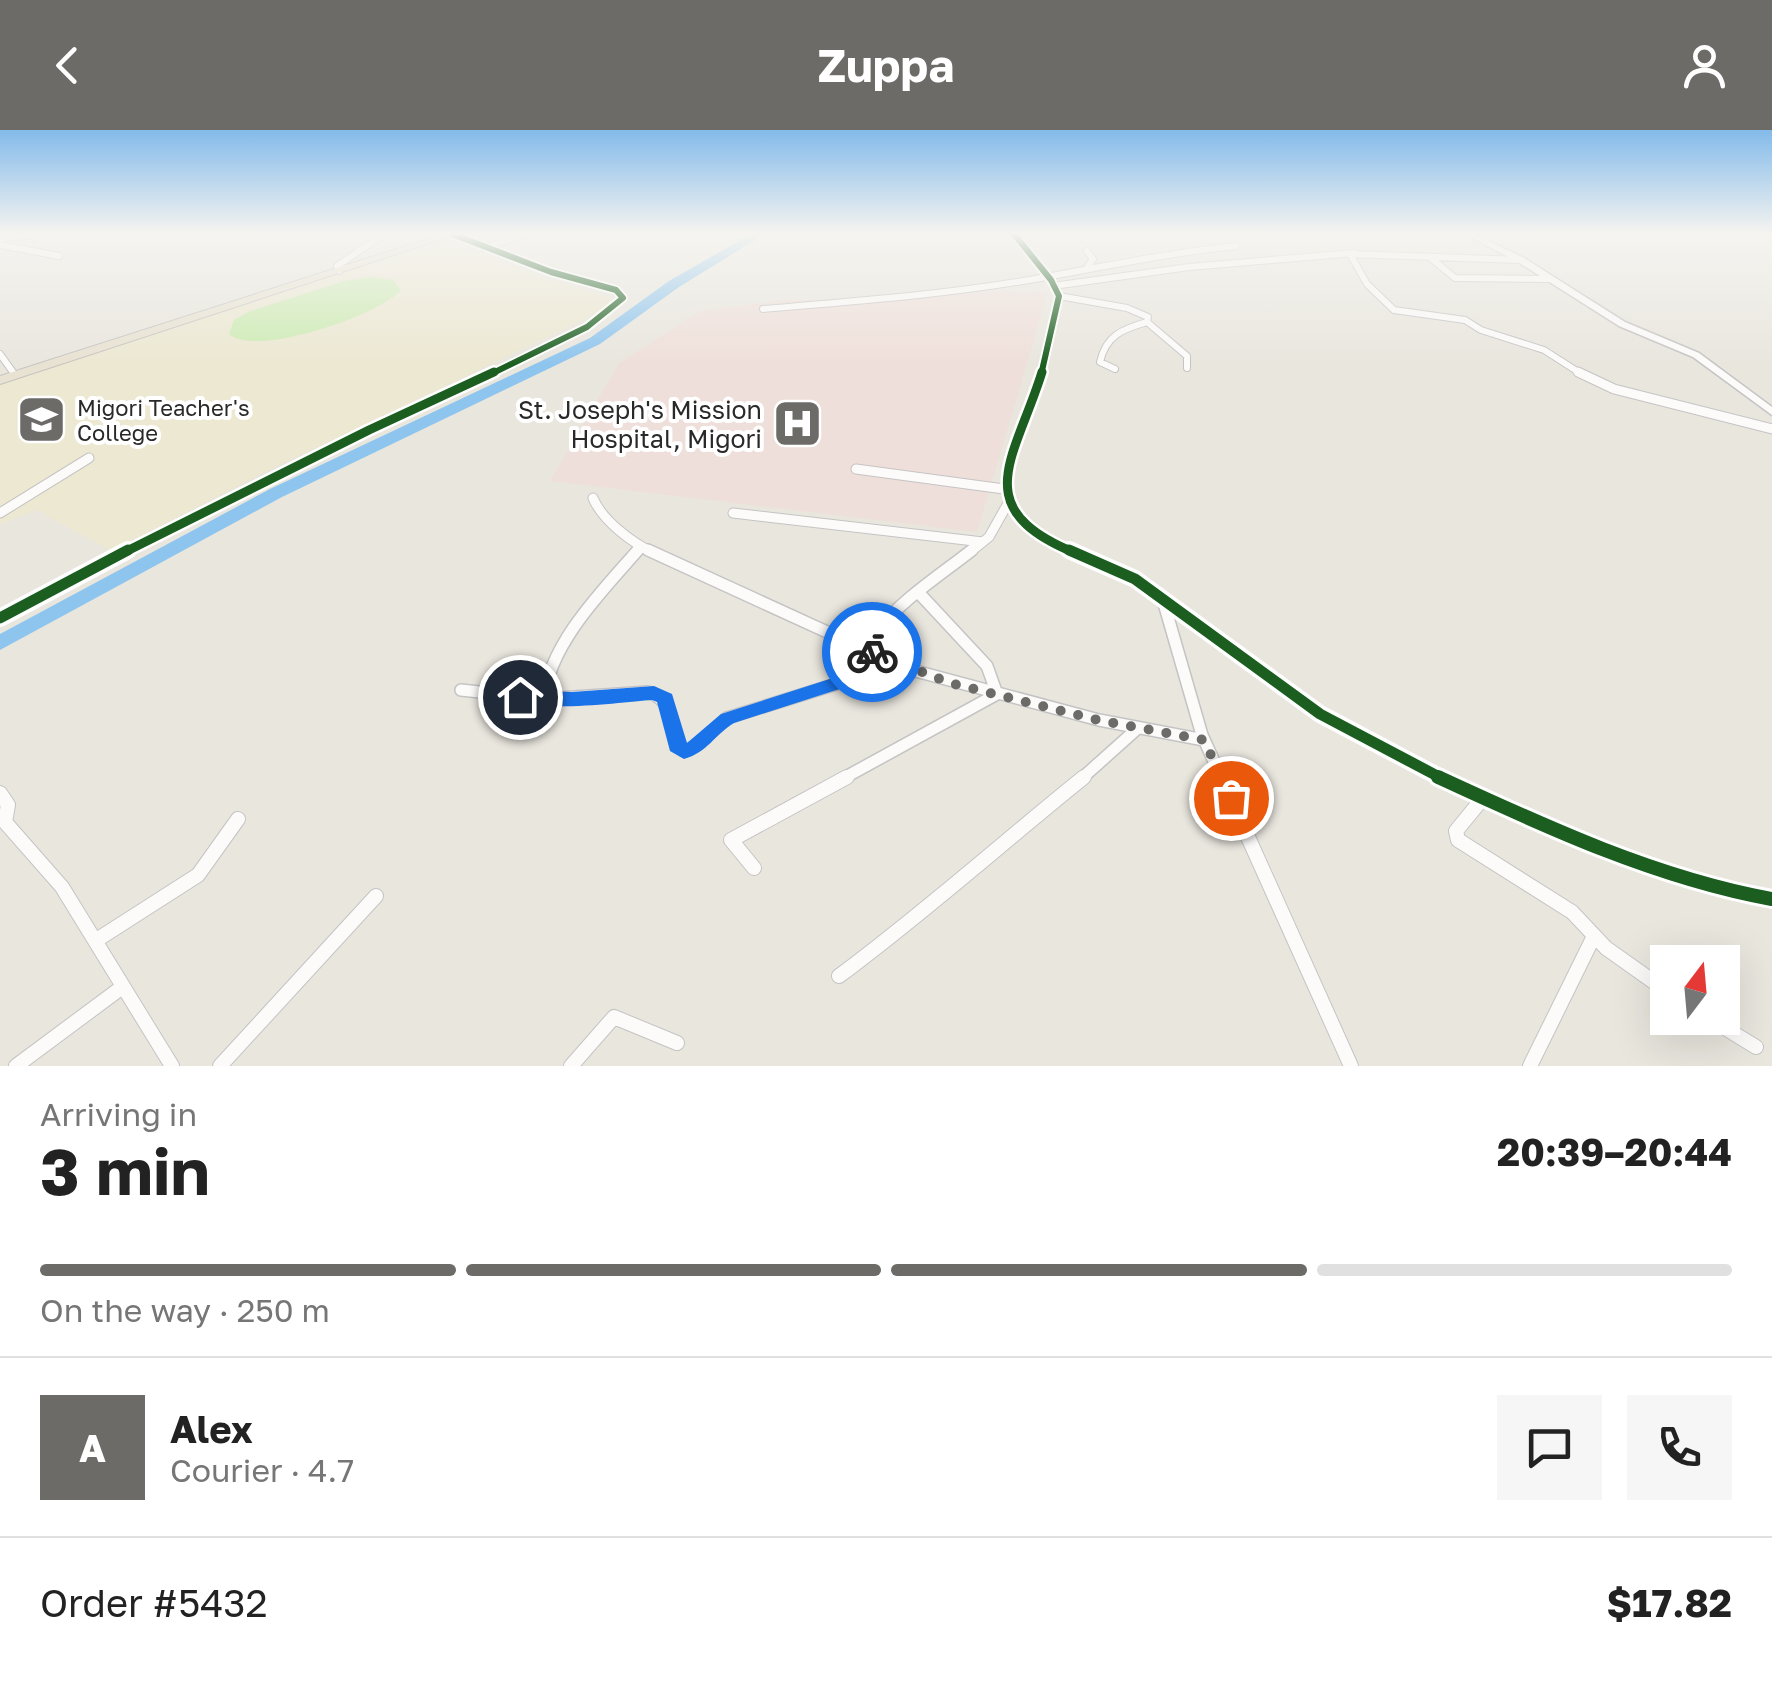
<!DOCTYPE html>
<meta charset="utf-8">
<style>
:root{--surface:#fff;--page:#f6f6f6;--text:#222;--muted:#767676;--line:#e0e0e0;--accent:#6c6b68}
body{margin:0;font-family:"Golos Text",sans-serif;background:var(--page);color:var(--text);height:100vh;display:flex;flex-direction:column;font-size:38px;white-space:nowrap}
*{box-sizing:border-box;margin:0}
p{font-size:32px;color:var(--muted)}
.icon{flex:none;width:55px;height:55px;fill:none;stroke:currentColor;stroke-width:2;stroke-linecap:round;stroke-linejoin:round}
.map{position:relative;height:936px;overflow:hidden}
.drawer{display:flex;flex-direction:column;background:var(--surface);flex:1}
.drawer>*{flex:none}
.needle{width:65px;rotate:16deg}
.controls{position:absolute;left:1650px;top:815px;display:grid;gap:20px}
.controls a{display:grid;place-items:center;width:90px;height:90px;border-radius:0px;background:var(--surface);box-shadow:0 10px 40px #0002;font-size:50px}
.pin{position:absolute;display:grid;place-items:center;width:85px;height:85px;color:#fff;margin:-42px;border:5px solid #fff;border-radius:50%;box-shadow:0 2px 10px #0007}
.courier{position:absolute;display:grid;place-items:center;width:100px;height:100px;margin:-50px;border:8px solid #1a73e8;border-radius:50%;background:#fff;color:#222;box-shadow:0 2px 12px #0007}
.overview em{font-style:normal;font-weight:700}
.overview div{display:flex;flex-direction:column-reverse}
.overview{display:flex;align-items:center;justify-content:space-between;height:170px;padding:0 40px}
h1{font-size:65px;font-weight:700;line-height:75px}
.bar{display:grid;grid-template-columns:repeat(4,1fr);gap:15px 10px;align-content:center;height:120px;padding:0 40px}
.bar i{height:12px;border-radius:8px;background:var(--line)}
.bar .on{background:var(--accent)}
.bar p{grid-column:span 4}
.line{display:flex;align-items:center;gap:25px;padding:0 40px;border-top:2px solid var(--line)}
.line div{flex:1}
.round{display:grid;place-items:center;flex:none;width:105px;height:105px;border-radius:0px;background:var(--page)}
header{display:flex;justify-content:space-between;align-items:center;height:130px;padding:0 40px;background:var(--accent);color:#fff;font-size:45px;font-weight:700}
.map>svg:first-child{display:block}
.education{fill:#ece8d2}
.medical{fill:#efdfda}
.pitch{fill:#ccebb2}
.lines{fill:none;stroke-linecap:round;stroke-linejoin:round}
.river{fill:#8ec5ee;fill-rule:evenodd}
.minor-far3-casing{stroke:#c5c4c4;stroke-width:8}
.minor-far2-casing{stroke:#c5c4c4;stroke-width:11}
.minor-far1-casing{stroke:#c5c4c4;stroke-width:14}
.minor-casing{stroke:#c5c4c4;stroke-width:16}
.tertiary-casing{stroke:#c5c4c4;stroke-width:3}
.trunk-casing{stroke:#c4c3c0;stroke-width:2}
.minor-far3{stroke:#fcfbfa;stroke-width:6}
.minor-far2{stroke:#fcfbfa;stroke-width:9}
.minor-far1{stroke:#fcfbfa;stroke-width:11}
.minor{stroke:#fcfbfa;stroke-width:14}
.tertiary{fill:#fcfbfa;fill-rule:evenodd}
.trunk{fill:#e8e2d2;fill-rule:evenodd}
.cycleway-far3-casing{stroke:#fff;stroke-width:10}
.cycleway-far2-casing{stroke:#fff;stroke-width:14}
.cycleway-far1-casing{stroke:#fff;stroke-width:18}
.cycleway-casing{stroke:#fff;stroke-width:20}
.cycleway-far3{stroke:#1b5e20;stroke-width:6}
.cycleway-far2{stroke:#1b5e20;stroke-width:9}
.cycleway-far1{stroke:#1b5e20;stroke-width:11}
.cycleway{stroke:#1b5e20;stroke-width:14}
.route{fill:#1a73e8}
.done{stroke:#6c6b68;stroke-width:10;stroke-dasharray:0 18}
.labels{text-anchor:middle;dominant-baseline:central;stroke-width:8;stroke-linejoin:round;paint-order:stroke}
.far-poi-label{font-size:22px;fill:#292929;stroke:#fff;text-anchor:start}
.poi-label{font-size:25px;fill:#292929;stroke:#fff;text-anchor:end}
</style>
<header><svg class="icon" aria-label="back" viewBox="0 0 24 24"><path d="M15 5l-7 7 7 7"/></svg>Zuppa<svg class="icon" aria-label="person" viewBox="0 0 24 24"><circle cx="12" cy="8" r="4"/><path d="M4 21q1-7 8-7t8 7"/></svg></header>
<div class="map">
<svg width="1772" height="936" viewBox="0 0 1772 936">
<rect width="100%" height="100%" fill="#e9e6de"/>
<path class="education" d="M448 109 541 147 612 168 606 179 259 345 111 421 37 380 0 394V252Z"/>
<path class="medical" d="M988 161 1048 162 977 402 550 351 619 233 700 181 782 170H908Z"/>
<path class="pitch" d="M372 147 393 150 401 160C380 185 255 228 229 204L234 190 248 182 344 151Z"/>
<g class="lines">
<path class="river" d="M751 104H765L679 157 600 214 282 367 0 520V504L270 359 590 208 669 151Z"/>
<defs>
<path id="minor-far3" d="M452 104 551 142 616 160 623 168 587 197 489 245
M1014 104 1051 150 1059 166 1041 245
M0 109 31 104
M0 115 59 126
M483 118 524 104
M1087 121 1093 129 1087 138
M1432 129 1455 148 1550 149
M1521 130 1350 124 1367 154 1394 180 1465 190 1481 200 1544 220 1583 245
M339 141 337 136 384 104
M1053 156 1189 137 1354 123
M1059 166 1127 178 1148 187 1147 192C1123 199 1106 205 1100 232L1115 239
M763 179C858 171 953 164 1046 147 1112 135 1169 123 1236 116
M1147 192 1187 226V238
M0 224 15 245"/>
<path id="minor-far2" d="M1042 242C1015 329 966 378 1075 423
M1578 242 1614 259 1772 299
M856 339 1004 359
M593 368C602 390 632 413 654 423
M0 383 89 328
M733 383 983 412
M123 423 369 300 494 242
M636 423 641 417
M969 423 989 407 1007 375"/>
<path id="minor-far1" d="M638 420C603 460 549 514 544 569L648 562C673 571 673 593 677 616L684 621 696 616 727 588 846 551C858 536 864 518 875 503 901 470 939 446 972 420
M648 420 908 539 1099 590 1204 610
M1069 420 1135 449 1320 584 1443 649
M1163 470 1202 605 1222 649
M0 488 128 420
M461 560 544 569
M842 649 997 564 987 536 918 462
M1081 649 1138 598"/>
<path id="minor" d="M1221 647 1351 936
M1438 647C1544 696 1656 748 1772 769
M0 663 8 675 5 692 62 757 172 936
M1483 668 1456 701 1458 710 1572 782 1606 818 1668 862
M754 738 731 710 847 647
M95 811 198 745 238 689
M839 846C924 783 1002 713 1084 647
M1709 888 1756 917
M16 936 121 858
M220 936 376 766
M571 936 614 887 677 913
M1530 936 1594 806"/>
<path id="tertiary" d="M1465 104H1474L1524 128 1625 192 1699 223 1772 277V285L1693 227 1619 196 1518 132Z"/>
<path id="trunk" d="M443 104H458L0 254V246Z"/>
</defs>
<use href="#minor-far3" class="minor-far3-casing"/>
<use href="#minor-far2" class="minor-far2-casing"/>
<use href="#minor-far1" class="minor-far1-casing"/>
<use href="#minor" class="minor-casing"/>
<use href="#tertiary" class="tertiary-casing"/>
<use href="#trunk" class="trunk-casing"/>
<use href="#minor-far3" class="minor-far3"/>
<use href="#minor-far2" class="minor-far2"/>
<use href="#minor-far1" class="minor-far1"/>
<use href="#minor" class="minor"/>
<use href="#tertiary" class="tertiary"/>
<use href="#trunk" class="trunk"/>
<defs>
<path id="cycleway-far3" d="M452 104 551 142 616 160 623 168 587 197 489 245
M1014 104 1051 150 1059 166 1041 245"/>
<path id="cycleway-far2" d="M1042 242C1015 329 966 378 1075 423
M123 423 369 300 494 242"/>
<path id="cycleway-far1" d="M1069 420 1135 449 1320 584 1443 649
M0 488 128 420"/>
<path id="cycleway" d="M1438 647C1544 696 1656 748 1772 769"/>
</defs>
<use href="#cycleway-far3" class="cycleway-far3-casing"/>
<use href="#cycleway-far2" class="cycleway-far2-casing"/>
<use href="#cycleway-far1" class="cycleway-far1-casing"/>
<use href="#cycleway" class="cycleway-casing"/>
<use href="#cycleway-far3" class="cycleway-far3"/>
<use href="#cycleway-far2" class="cycleway-far2"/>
<use href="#cycleway-far1" class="cycleway-far1"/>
<use href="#cycleway" class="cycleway"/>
</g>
<linearGradient id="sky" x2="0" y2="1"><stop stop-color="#84bbea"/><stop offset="0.44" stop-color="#f5f4f0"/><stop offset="1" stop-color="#f5f4f0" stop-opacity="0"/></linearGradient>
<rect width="1772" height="235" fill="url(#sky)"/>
<path class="route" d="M864 512 881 522 870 528 852 555 734 593C714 605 708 622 684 629L670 621 657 572 652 570C624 572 527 585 510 567L520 560 572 562 654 556 672 564 687 613 721 584 839 546 851 533 858 513Z"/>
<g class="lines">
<path class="done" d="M872 522 950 553 1098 590 1204 610 1231 668"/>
</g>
<defs>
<symbol id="university-square" viewBox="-11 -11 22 22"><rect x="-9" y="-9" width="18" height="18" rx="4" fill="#6c6b68" stroke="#fff"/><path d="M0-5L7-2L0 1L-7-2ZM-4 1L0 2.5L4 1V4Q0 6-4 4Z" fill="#fff"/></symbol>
<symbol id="hospital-square" viewBox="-11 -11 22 22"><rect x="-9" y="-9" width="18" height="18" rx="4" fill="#6c6b68" stroke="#fff"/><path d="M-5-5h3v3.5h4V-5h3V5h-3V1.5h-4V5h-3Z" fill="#fff"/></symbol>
</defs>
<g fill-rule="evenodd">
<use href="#university-square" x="14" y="262" width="55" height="55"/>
<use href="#hospital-square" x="770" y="266" width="55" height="55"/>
</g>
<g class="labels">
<g class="far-poi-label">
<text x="77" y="277">Migori Teacher's<tspan x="77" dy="25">College</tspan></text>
</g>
<g class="poi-label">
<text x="762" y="279">St. Joseph's Mission<tspan x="762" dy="29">Hospital, Migori</tspan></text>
</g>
</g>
</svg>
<div class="controls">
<a><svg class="needle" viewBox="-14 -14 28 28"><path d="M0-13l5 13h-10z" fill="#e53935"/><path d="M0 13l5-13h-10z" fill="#767676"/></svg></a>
</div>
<div class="pin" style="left:1231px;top:668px;background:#ea580c"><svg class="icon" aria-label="bag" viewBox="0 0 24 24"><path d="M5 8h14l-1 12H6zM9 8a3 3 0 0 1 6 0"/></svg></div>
<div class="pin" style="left:520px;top:567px;background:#1f2937"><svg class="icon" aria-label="home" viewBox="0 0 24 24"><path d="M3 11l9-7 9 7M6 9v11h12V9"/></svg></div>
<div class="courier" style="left:872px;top:522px"><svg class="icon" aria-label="bike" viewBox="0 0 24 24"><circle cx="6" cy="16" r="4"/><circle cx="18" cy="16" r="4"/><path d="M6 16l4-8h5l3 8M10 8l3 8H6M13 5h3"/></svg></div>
</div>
<section class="drawer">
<div class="overview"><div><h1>3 min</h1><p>Arriving in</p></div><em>20:39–20:44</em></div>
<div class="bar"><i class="on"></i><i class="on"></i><i class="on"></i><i></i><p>On the way · 250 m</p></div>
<div class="line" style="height:180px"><b class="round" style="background:var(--accent);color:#fff">A</b><div><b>Alex</b><p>Courier · 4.7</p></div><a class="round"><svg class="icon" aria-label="chat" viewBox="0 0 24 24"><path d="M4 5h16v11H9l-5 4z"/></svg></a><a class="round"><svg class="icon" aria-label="phone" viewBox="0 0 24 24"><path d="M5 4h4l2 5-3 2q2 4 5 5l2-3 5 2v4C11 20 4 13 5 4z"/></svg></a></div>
<div class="line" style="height:130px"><div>Order #5432</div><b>$17.82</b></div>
</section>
